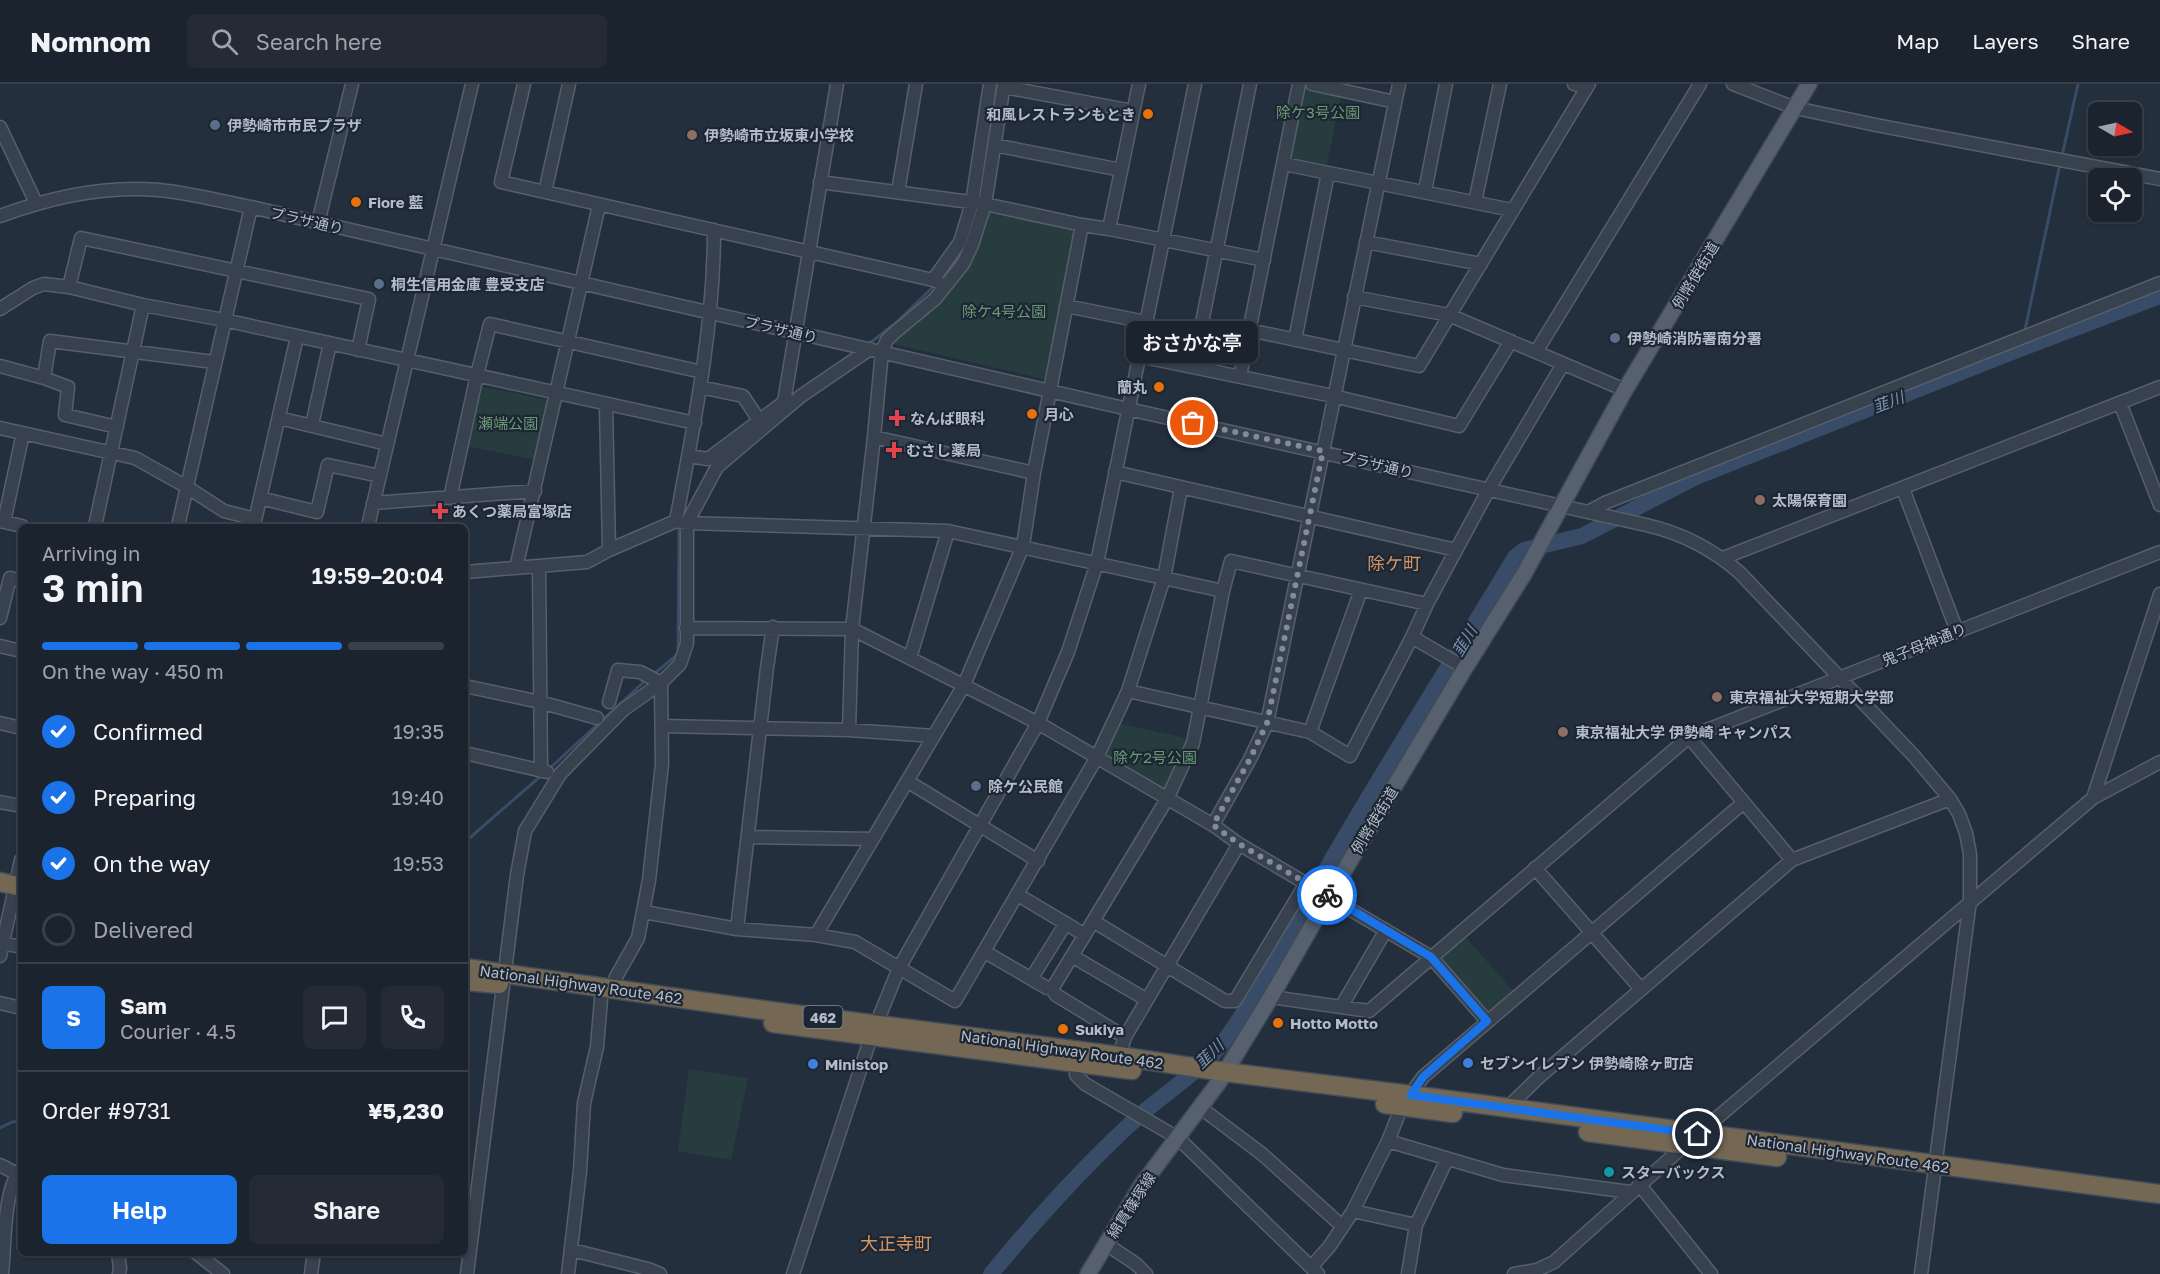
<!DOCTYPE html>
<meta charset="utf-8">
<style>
:root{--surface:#1b232e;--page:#242b36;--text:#f1f3f6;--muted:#a0a4aa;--line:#39404a;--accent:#1a73e8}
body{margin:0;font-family:"Golos Text","Noto Sans JP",sans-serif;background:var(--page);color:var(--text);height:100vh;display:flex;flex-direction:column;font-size:22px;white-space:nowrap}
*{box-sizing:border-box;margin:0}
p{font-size:20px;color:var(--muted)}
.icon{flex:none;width:33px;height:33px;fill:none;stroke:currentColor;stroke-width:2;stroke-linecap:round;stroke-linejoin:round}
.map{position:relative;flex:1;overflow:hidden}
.drawer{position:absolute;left:18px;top:440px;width:450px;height:732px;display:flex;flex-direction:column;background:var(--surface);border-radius:9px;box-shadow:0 2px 4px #0004,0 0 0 2px var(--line)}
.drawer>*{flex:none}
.needle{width:39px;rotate:99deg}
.fabs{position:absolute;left:2088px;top:18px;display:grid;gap:12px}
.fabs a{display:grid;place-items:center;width:54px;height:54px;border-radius:9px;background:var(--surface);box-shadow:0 2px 4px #0004,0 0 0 2px var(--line);font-size:30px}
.pin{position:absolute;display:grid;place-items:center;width:51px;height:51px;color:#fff;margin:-26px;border:3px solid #fff;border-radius:50%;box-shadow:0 2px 6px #0007}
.courier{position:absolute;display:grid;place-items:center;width:60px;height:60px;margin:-30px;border:4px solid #1a73e8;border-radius:50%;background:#fff;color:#222;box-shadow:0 2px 8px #0007}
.bubble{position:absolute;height:42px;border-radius:9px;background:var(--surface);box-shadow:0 2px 4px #0004,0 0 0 2px var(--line);font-size:20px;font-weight:600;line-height:42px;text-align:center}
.head em{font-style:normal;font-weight:600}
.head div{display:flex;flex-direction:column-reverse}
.head{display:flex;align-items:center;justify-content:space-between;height:102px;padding:0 24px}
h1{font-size:39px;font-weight:600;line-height:45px}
.bar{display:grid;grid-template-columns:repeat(4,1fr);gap:9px 6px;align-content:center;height:72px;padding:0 24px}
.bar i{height:8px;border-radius:4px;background:var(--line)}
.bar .current{background:var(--accent)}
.bar p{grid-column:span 4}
.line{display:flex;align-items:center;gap:15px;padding:0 24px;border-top:2px solid var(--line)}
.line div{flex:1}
.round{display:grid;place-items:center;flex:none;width:63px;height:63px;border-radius:9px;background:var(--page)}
ol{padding:0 24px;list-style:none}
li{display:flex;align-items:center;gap:18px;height:66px}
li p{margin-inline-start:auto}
li .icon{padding:6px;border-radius:50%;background:var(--accent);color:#fff;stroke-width:4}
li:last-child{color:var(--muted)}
li i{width:33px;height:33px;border:3px solid var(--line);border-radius:50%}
.primary-button{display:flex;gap:12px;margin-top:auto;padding:12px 24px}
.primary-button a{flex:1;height:69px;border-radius:9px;background:var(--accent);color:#fff;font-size:24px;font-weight:600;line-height:69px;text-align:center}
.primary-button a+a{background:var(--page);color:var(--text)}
header{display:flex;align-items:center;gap:36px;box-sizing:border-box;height:84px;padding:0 30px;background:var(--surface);border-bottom:2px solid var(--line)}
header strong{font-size:28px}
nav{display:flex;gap:33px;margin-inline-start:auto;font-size:21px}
.search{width:420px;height:54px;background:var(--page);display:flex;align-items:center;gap:15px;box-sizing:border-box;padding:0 21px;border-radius:9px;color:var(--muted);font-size:22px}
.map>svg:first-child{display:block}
.green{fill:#263c3f}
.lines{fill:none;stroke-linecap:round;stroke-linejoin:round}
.stream{stroke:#394c67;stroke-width:3}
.river{stroke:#394c67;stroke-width:16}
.minor-casing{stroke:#565f6c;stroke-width:15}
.major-casing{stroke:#414a57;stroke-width:18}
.highway-casing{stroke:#434c59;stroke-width:21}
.minor{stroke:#38414e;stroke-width:12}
.major{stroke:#56606e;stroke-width:15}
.highway{stroke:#746855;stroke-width:18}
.done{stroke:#828b98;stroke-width:6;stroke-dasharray:0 10.8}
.route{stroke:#1a73e8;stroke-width:8}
.food-dot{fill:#e8710a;stroke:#1d2633;stroke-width:2}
.service-dot{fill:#5c6f8a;stroke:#1d2633;stroke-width:2}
.education-dot{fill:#8d6e63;stroke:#1d2633;stroke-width:2}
.health-dot{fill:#e0444e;stroke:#1d2633;stroke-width:2}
.shop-dot{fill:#3f7fe0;stroke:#1d2633;stroke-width:2}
.culture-dot{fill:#0f9aa8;stroke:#1d2633;stroke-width:2}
.labels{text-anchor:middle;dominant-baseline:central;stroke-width:4.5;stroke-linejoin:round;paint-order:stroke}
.shield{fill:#1d2633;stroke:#878f9c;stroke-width:1.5}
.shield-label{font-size:14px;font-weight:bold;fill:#b4bcc9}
.park-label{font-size:15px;fill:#6b9a76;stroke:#1d2633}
.poi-label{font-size:15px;font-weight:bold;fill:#b4bcc9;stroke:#1d2633;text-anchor:start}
.street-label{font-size:15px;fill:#b4bcc9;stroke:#1d2633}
.water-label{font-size:16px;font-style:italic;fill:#7c92b1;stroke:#1d2633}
.quarter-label{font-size:18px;fill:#d59563;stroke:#1d2633}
</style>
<header>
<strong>Nomnom</strong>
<div class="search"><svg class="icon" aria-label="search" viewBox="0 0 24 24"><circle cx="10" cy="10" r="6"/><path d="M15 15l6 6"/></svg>Search here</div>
<nav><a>Map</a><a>Layers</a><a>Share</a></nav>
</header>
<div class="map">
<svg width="2160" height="1190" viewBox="0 0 2160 1190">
<rect width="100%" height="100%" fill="#242f3e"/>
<path class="green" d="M1306 5 1341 12 1326 84 1292 77 1290 74 1302 8Z
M991 126 1075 144 1078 147 1048 292 1044 295 894 260V254L936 219 988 129Z
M480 302 548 316 536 376 467 362Z
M1118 639 1190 655 1168 703 1161 705 1107 672 1106 666Z
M1463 850 1514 908 1492 929H1486L1441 878V871Z
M689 985 748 994 731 1076 678 1067Z"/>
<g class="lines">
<path class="stream" d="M2062 72 2078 0
M978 117 997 0
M942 194 958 175 961 165
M2025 246 2060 80
M2026 256V262
M866 262 897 238 935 201
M703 397 710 383 713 380
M654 590 678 570 679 446 682 441
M549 685 646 596
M465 758 542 691
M0 1044 12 1038 21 1037"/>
<path class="river" d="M991 1190C1037 1134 1086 1080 1140 1031 1168 1007 1202 986 1225 956 1264 902 1293 842 1327 784 1387 679 1453 577 1515 473L1524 466 1582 452 1696 393 2017 266 2160 212"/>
<defs>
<path id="minor" d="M524 0 501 98 545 108
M569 0 545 108 933 196 946 201
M1312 0 1395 18
M1574 0 1587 3
M1733 0 1795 24 1876 41 2160 95
M1004 3 1133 27
M0 43 36 119
M994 61 1121 86
M1284 80 1512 126
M820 98 985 120 1082 141 1109 145 1264 176
M1425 107 1446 0
M898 108 916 0
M1475 118 1500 0
M0 132C51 113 104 101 159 106 190 109 220 117 251 123L1128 325 1646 441C1682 449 1712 465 1739 488L1914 672 1950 715 1959 730 1966 749 1970 770V817L1921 1190
M318 139 352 0
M1109 145 1139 0
M1366 158 1481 180
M933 196 960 158 972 119 990 0
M69 203 81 154 369 215 358 266
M1354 213 1449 231 1625 306
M1066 222 1146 238
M0 225 33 204 44 200 69 203 143 221 224 236 695 339
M1249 246 1419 282 1589 0
M1295 256 1328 89
M1536 268 1700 0
M1139 272 1333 312 1459 342 1511 257
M0 282 44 294 50 257 214 278
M1193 283 1250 0
M1240 292 1299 0
M44 294 68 303 65 331 117 343
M700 303 743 312 759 336
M2120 319 2160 421
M606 320 609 466
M279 334 387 360
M312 341 330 259
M0 344 135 374 187 403 224 427 255 435
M874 353 1034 389
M689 372 708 375 784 318 837 0
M1115 388 1456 466
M1903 405 1957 547
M260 414 317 428 328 381 380 392
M450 414 477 291 490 240 702 288
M373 419 535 407
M1588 428 1607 418 2160 199
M0 437 22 442
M676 437C694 341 714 244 714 146
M4 438 23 349
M254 441 297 253
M95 442 143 221
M178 442 251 123
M368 442 472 0
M1723 474 2160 303
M539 482 541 687
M516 484 599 121
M465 488 587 478 609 466 676 437 687 439 948 447 1223 507
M0 534 10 494 21 497
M686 544 852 545 1038 639 1213 741 1239 760 1431 873 1487 937
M1412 553 1465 584
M0 562 21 567
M910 574 948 447
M465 602 540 618 597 634
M1128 607 1310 648 1350 672 1412 553 1427 520 1489 405 1563 280
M609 618 618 586 640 588 661 599
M0 639 21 644
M662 642 849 646 934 652
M849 646 852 545 874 353 882 267 887 256 894 249 935 215 963 180 972 161 985 120 1004 0
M1310 648 1361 506
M1689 653 1792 776
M465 669 547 688
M907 697 1038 777
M2093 714 2160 510
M0 718 21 722
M1213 741 1250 675 1267 639 1399 0
M749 753 873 755
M1535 784 1641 905
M1018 811 1085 851
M644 828 737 845 816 851 855 858 955 917 1097 673 1128 607 1164 494 1181 404
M1093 837 1225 917H1235L1306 799
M737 845 767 584 773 543
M816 851 964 601 1023 462 1034 389 1082 141
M3 859 21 863
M985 868 1047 904 1052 905
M0 872 21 776
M1072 872 1147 916
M1031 895 1066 839
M612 905 616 893 638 854 649 796 662 680 661 599
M1271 913 1369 927 1689 653 2160 468
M0 919 21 924
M1341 923 1386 846
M1125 953 1056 911 1052 905 1167 715 1193 659 1223 507 1231 477 1427 520
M1119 972 1125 953 1239 760
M1076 979V991L1085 1000 1178 1054 1318 1190
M1201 1024 1262 1070 1342 1142
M1507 1024 1539 993 1792 776 1950 715
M1698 1050 2093 714 2160 678
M1388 1057 1503 1091 1630 1108
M0 1081 17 1090
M1639 1100 1711 1190
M1353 1127 1416 1141
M1106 1160 1136 1180 1146 1190
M572 1166 648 1185 660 1190
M118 1168 120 1185 119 1190
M195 1168 223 1190
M1312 1182 1329 1163 1353 1127 1388 1057 1402 1022 1423 993 1743 719
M2 1190C5 1162 3 1106 21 1085
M311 1190 314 1168
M467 1190 517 791 525 747 560 690 623 626 661 599 680 580 687 559V439L717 383 801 312 870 265
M568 1190 580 1087 584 1019 597 963 601 915
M793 1190 871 953 899 884 1038 639 1068 568 1097 479 1195 0
M1408 1190 1416 1141 1447 1075
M1514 1190 1537 1186 1554 1178 1685 1061"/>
<path id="major" d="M1088 1190 1141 1102 1219 998 1271 913 1329 812 1465 584 1524 490 1625 306 1809 0"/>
<path id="highway" d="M0 798 21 803
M465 884 748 924 1119 972 1225 988 1411 1011 2160 1110
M465 897 499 900
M773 939 1132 986
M1385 1020 1453 1029
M1588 1048 1777 1073"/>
</defs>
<use href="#minor" class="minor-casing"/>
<use href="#major" class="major-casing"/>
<use href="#highway" class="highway-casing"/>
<use href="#minor" class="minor"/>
<use href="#major" class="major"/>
<use href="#highway" class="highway"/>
</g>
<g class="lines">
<path class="done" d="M1193 339 1323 367 1267 639 1250 675 1213 741 1239 760 1327 811"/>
<path class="route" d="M1327 811 1431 873 1487 937 1423 993 1411 1011 1698 1050"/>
</g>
<g class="food-dot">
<circle cx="1148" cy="30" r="6"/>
<circle cx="356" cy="118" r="6"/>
<circle cx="1159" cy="303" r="6"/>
<circle cx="1032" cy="330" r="6"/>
<circle cx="1278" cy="939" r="6"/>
<circle cx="1063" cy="945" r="6"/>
</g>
<g class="service-dot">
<circle cx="215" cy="41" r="6"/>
<circle cx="379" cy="200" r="6"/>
<circle cx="1615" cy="254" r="6"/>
<circle cx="976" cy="702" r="6"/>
</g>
<g class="education-dot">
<circle cx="692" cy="51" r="6"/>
<circle cx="1760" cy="416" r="6"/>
<circle cx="1717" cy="613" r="6"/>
<circle cx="1563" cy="648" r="6"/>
</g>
<g class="health-dot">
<path d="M894 325h6v6h6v6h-6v6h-6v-6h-6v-6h6z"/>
<path d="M891 357h6v6h6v6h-6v6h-6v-6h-6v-6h6z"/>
<path d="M437 418h6v6h6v6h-6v6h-6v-6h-6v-6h6z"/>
</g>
<g class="shop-dot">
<circle cx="1468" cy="979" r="6"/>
<circle cx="813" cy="980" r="6"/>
</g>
<circle class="culture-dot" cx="1609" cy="1088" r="6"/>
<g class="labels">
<rect class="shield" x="803.5" y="922" width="39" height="22" rx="4.5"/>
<g class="shield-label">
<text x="823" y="933">462</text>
</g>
<g class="park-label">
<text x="1318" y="28">除ケ3号公園</text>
<text x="1004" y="227">除ケ4号公園</text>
<text x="508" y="339">瀬端公園</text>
<text x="1155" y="673">除ケ2号公園</text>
</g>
<g class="poi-label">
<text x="1136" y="30" text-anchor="end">和風レストランもとき</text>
<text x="227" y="41">伊勢崎市市民プラザ</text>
<text x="704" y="51">伊勢崎市立坂東小学校</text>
<text x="368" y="118">Fiore 藍</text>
<text x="391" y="200">桐生信用金庫 豊受支店</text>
<text x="1627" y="254">伊勢崎消防署南分署</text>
<text x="1147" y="303" text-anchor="end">蘭丸</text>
<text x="1044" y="330">月心</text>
<text x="910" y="334">なんば眼科</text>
<text x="906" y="366">むさし薬局</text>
<text x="1772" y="416">太陽保育園</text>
<text x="452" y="427">あくつ薬局富塚店</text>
<text x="1729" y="613">東京福祉大学短期大学部</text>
<text x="1575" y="648">東京福祉大学 伊勢崎 キャンパス</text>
<text x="988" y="702">除ケ公民館</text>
<text x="1290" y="939">Hotto Motto</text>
<text x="1075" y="945">Sukiya</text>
<text x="1480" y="979">セブンイレブン 伊勢崎除ヶ町店</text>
<text x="825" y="980">Ministop</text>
<text x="1621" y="1088">スターバックス</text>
</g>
<g class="street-label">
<text transform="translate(307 136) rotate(13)">プラザ通り</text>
<text transform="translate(1695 191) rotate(-59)">例幣使街道</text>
<text transform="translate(781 245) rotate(13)">プラザ通り</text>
<text transform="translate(1377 380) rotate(13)">プラザ通り</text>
<text transform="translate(1924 560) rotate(-22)">鬼子母神通り</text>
<text transform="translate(1374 736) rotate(-59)">例幣使街道</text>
<text transform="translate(581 900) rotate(8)">National Highway Route 462</text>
<text transform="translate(1062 965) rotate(8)">National Highway Route 462</text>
<text transform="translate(1848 1069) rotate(8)">National Highway Route 462</text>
<text transform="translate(1131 1121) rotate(-57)">綿貫篠塚線</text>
</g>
<g class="water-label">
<text transform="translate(1888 318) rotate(-21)">韮川</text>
<text transform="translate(1464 557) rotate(-59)">韮川</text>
<text transform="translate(1209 970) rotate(-44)">韮川</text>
</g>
<g class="quarter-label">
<text x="1394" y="479">除ケ町</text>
<text x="896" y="1159">大正寺町</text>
</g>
</g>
</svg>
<div class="fabs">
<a><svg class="needle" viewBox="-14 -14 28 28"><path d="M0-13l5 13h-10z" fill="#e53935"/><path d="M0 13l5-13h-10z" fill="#a0a4aa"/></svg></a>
<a><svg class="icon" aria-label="locate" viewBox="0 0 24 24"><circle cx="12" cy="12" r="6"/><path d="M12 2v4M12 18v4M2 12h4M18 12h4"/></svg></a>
</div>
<div class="pin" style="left:1193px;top:339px;background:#ea580c"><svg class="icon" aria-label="bag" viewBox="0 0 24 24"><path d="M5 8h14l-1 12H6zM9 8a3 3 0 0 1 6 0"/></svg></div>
<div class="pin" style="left:1698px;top:1050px;background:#1f2937"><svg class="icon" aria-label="home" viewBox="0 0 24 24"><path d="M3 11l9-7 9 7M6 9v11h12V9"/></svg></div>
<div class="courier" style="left:1327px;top:811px"><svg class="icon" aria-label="bike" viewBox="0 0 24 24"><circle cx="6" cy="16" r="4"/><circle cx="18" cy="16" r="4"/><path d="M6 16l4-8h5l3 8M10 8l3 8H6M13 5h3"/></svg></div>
<div class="bubble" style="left:1126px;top:237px;width:132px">おさかな亭</div>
<section class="drawer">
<div class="head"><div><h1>3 min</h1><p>Arriving in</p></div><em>19:59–20:04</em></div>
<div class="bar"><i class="current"></i><i class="current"></i><i class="current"></i><i></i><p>On the way · 450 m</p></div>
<ol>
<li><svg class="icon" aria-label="check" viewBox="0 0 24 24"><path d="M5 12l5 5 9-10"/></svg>Confirmed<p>19:35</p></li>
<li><svg class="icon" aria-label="check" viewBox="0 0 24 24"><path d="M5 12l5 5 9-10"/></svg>Preparing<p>19:40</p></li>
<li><svg class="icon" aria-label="check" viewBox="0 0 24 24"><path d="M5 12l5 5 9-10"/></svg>On the way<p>19:53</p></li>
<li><i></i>Delivered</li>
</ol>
<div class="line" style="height:108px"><b class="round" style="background:var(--accent);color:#fff">S</b><div><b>Sam</b><p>Courier · 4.5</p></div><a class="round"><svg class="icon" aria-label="chat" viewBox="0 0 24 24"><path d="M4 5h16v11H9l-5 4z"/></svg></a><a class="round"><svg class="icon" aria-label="phone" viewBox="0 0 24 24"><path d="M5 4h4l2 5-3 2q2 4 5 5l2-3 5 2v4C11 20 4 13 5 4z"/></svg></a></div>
<div class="line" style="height:78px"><div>Order #9731</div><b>¥5,230</b></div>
<div class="primary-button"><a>Help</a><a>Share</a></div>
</section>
</div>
